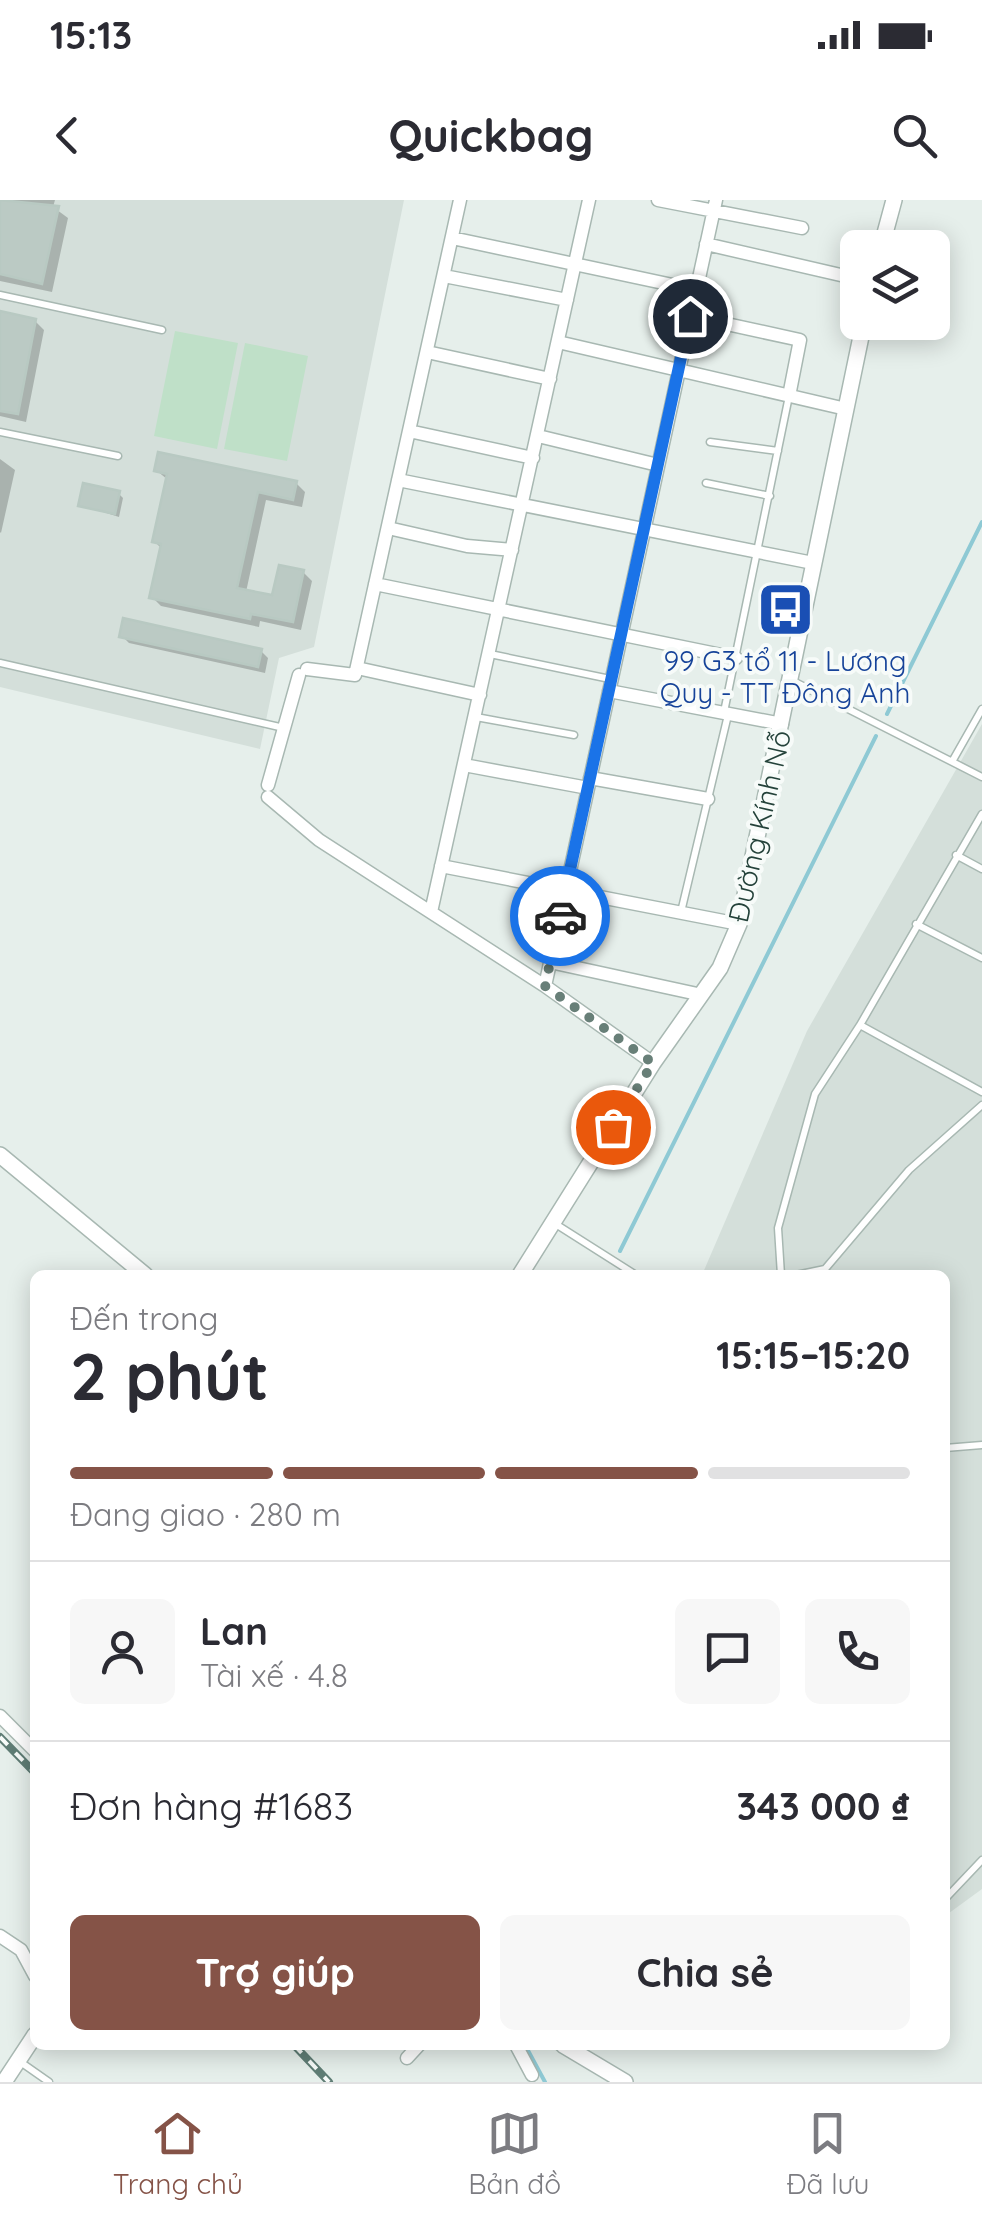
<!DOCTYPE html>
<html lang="vi">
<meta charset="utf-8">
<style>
:root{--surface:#fff;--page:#f7f7f7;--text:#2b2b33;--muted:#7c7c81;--line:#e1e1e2;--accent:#855347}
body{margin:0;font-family:Quicksand,sans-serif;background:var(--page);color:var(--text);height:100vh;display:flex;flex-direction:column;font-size:38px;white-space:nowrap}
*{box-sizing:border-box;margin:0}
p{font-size:32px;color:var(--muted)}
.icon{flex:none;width:55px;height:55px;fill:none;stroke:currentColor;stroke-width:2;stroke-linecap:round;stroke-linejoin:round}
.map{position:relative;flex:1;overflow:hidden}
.details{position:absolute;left:30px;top:1070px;width:920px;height:780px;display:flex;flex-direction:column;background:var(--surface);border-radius:15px;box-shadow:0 5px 25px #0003}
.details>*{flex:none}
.buttons{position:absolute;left:840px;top:30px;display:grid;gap:20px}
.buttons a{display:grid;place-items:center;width:110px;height:110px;border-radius:15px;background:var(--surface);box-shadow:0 5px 25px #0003;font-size:50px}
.pin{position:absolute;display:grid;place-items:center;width:85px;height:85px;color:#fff;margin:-42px;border:5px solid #fff;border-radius:50%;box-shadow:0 2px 10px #0007}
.courier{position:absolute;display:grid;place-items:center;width:100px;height:100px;margin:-50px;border:8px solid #1a73e8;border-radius:50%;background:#fff;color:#222;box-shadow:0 2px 12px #0007}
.head em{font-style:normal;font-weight:700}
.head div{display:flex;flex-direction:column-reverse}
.head{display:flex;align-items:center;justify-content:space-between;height:170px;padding:0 40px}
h1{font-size:65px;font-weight:700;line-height:75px}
.bar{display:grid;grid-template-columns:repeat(4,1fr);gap:15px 10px;align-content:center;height:120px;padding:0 40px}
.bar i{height:12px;border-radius:8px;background:var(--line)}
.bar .current{background:var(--accent)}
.bar p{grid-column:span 4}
.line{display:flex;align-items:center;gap:25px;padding:0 40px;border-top:2px solid var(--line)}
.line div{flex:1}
.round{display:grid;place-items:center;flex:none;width:105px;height:105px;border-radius:15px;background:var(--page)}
.button{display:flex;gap:20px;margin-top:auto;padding:20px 40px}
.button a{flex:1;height:115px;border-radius:15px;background:var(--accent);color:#fff;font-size:40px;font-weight:700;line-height:115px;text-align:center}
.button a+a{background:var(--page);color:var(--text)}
.status{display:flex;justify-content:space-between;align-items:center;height:70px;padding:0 50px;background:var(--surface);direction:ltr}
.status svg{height:28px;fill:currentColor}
header{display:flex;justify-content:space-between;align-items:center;height:130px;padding:0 40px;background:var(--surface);font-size:45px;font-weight:700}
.dock{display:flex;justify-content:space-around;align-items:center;height:140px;border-top:2px solid var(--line);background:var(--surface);font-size:28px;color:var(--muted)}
.dock a{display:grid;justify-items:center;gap:5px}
.dock .current{color:var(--accent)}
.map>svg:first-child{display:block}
.built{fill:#d4dfda}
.green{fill:#bfe0c8}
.shadow{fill:#0003}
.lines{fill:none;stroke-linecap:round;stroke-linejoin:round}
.stream{stroke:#8ec9d4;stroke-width:4}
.building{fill:#bbcac4;stroke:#b8c9c2;stroke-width:2.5}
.service-casing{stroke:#a8b8b2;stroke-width:9}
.minor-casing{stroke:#a8b8b2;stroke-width:15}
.tertiary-casing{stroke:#a8b8b2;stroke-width:18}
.service{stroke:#fff;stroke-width:6}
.minor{stroke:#fff;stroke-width:12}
.tertiary{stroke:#fff;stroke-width:15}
.rail-casing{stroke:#5f7d75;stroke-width:8}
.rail{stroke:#f7fbf9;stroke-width:4;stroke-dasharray:11;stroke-linecap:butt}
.done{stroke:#687f78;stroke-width:10;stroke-dasharray:0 18}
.route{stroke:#1a73e8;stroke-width:12}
.labels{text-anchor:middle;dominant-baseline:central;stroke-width:8;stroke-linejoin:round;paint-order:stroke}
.transit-label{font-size:28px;fill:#164399;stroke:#f7fbf9}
.street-label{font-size:28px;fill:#24423a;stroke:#f7fbf9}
</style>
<div class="status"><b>15:13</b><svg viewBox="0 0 49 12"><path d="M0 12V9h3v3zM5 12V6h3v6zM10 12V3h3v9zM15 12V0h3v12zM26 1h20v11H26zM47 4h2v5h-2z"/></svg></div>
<header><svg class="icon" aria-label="back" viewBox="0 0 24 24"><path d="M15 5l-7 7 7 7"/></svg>Quickbag<svg class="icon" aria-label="search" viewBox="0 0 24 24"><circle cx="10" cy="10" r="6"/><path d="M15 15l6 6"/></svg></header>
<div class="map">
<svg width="982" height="1882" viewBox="0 0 982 1882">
<rect width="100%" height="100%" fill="#e6efeb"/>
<path class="built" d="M0 0H404L314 447 279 458 260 549 0 487Z
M982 524V1689L945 1716V1075H702L807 831Z"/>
<path class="green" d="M175 131 238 143 217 249 154 236Z
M245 143 308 156 287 261 224 249Z"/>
<path class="shadow" d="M0 0H55L53 7 68 18 52 92 0 81Z
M0 113 35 121 44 130 26 222 0 216Z
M0 259 15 270 1 333 0 332Z
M156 270 296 283 305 292 302 307 266 300 246 392 274 398 303 372 312 381 301 430 260 421 259 427 161 406 152 397 162 349 155 342 168 280Z
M119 294 123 298 119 317 81 305Z
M122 436 261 451 268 458 265 473 129 443Z"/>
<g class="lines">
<path class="stream" d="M887 514 982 322
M620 1051 876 536
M609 1075 610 1072
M525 1845 545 1882"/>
</g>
<path class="building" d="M0 0 59 6 42 84 0 74Z
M0 111 36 119 18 214 0 211Z
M158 252 297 281 293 300 258 292 237 388 272 395 279 365 304 370 293 422 251 414 250 419 149 398 161 344 152 342 167 274 154 271Z
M83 283 120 291 115 314 78 306Z
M123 418 262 449 258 467 119 437Z"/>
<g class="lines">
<defs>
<path id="service" d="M0 95 162 130
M0 232 118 256
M710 242 778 251
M706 283 770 296
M490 454 610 479
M0 463 284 528
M791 480 982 577
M724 512 789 196
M476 517 574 535
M953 560 982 509
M956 655 982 669
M681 712 728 515
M916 724 982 758
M860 825 982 614
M554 1023 636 1075
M781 1075 778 1028 815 894 860 825 982 892
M796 1075 825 1069 909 970 982 905
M945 1248 982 1245
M945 1699 982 1660
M19 1861 49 1882"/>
<path id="minor" d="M658 0 802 28
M452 38 696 90
M706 44 858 79
M444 76 567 100
M690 116 800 140 789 196
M558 142 846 209
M427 152 550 179
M409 231 533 258
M538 236 658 265
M398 280 813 363
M388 328 467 346 512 350
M375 384 736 458
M357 468 480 495
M307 469 355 475 460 0
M609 491 782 524
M464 565 588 588
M590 578 708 599
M268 585 299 475
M268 597 319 640 545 786 653 863
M441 666 739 724
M431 712 589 0
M550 762 702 795
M545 786 716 0
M0 1516 35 1551
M0 1736 21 1750 35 1776
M516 1845 532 1875
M407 1858 419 1845"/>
<path id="tertiary" d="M881 48 894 0
M0 955 145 1075
M520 1075 653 863 720 768 739 724 864 122
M563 1845 625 1882
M4 1882 35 1835"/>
</defs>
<use href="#service" class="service-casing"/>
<use href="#minor" class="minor-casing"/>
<use href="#tertiary" class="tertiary-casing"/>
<use href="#service" class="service"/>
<use href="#minor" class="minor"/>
<use href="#tertiary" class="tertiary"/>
<defs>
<path id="rail" d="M0 1537 35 1573
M294 1845 329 1882"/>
</defs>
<use href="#rail" class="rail-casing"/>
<use href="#rail" class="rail"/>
</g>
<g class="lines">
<path class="done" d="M560 716 545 786 653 863 613 927"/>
<path class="route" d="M560 716 690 116"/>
</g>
<defs>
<symbol id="bus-square" viewBox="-11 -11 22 22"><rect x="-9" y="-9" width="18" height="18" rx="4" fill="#1a4fb4" stroke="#f7fbf9"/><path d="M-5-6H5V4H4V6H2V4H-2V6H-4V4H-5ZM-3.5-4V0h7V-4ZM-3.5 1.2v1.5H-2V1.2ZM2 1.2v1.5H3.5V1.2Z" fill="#fff"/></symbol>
</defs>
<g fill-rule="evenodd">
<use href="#bus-square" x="754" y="378" width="63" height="63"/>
</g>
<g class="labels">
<g class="transit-label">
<text x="785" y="460">99 G3 tổ 11 - Lương<tspan x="785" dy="32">Quy - TT Đông Anh</tspan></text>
</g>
<g class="street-label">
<text transform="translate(759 626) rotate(-77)">Đường Kính Nỗ</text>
</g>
</g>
</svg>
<div class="buttons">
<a><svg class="icon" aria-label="layers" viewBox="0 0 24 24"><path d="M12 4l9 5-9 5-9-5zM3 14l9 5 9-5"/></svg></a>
</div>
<div class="pin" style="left:613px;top:927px;background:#ea580c"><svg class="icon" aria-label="bag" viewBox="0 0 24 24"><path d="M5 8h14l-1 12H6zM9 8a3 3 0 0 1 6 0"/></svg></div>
<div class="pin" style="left:690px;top:116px;background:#1f2937"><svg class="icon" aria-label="home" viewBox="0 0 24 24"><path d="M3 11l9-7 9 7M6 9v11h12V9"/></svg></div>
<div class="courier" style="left:560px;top:716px"><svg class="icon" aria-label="car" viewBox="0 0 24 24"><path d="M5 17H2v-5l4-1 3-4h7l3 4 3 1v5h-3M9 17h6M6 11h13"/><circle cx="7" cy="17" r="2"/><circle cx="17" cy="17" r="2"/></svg></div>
<section class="details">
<div class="head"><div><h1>2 phút</h1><p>Đến trong</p></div><em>15:15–15:20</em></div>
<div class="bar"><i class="current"></i><i class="current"></i><i class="current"></i><i></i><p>Đang giao · 280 m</p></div>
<div class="line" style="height:180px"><a class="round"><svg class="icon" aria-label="person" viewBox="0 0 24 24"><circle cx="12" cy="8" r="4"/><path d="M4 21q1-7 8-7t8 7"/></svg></a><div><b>Lan</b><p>Tài xế · 4.8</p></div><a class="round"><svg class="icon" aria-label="chat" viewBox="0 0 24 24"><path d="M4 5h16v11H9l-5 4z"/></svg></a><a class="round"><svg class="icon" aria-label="phone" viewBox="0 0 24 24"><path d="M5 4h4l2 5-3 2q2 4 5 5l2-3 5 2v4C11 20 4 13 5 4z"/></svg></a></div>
<div class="line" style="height:130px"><div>Đơn hàng #1683</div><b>343 000 ₫</b></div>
<div class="button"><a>Trợ giúp</a><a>Chia sẻ</a></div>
</section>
</div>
<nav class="dock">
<a class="current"><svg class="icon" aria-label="home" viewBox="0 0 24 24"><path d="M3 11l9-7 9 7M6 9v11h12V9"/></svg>Trang chủ</a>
<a><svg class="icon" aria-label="map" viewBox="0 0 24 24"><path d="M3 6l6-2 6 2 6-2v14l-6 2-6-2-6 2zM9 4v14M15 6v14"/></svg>Bản đồ</a>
<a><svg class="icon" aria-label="saved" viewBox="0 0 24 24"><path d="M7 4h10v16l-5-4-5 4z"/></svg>Đã lưu</a>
</nav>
